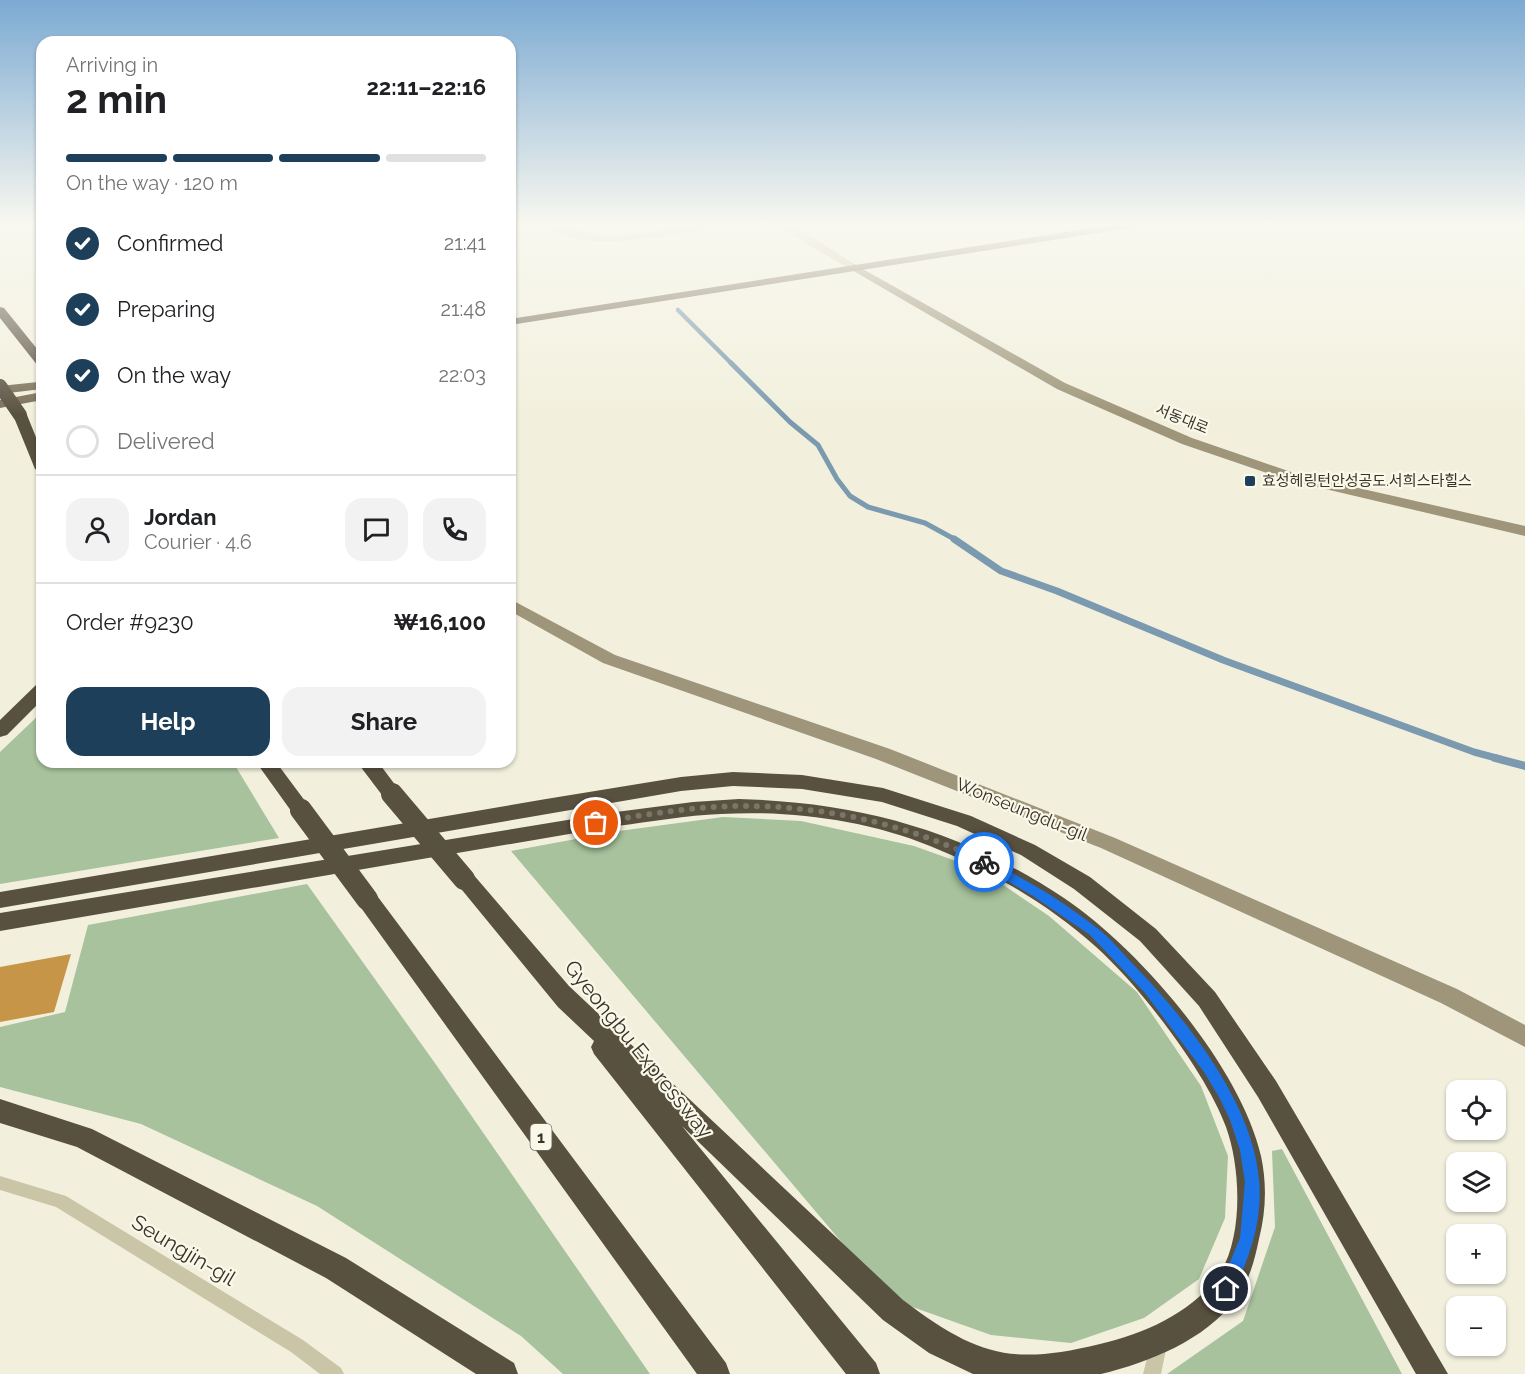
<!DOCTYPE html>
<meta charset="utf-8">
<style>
:root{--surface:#fff;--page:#f2f2f2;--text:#202124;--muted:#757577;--line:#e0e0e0;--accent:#1e3f59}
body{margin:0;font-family:Raleway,"Noto Sans KR",sans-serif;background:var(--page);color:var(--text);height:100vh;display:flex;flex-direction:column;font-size:22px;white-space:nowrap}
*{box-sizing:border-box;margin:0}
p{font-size:20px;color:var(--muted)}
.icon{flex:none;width:33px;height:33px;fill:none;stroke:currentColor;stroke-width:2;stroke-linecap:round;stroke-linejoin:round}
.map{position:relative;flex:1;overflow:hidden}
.sheet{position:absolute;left:36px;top:36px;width:480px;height:732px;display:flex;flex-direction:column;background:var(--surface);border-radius:18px;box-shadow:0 2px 4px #0004}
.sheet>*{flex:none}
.fabs{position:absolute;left:1446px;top:1080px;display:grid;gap:12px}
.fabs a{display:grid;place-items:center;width:60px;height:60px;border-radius:12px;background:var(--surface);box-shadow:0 2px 4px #0004;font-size:30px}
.pin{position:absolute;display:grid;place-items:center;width:51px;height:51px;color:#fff;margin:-26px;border:3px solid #fff;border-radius:50%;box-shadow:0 2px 6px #0007}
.courier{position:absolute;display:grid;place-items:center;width:60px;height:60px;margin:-30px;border:4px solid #1a73e8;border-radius:50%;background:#fff;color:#222;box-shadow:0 2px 8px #0007}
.overview em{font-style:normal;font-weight:700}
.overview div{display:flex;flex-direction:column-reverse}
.overview{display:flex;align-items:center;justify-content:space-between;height:102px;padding:0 30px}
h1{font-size:39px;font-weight:700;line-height:45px}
.bar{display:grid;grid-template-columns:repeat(4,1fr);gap:9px 6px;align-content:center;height:72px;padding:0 30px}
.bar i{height:8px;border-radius:4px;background:var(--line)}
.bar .current{background:var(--accent)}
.bar p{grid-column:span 4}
.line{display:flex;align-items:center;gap:15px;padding:0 30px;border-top:2px solid var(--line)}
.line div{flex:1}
.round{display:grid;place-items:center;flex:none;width:63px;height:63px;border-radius:18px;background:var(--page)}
ol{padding:0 30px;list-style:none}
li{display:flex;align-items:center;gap:18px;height:66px}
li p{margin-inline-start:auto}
li .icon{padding:6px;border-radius:50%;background:var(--accent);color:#fff;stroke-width:4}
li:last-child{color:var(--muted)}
li i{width:33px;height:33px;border:3px solid var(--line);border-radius:50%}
.action{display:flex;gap:12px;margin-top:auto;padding:12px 30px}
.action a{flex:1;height:69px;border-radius:18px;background:var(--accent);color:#fff;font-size:24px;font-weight:700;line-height:69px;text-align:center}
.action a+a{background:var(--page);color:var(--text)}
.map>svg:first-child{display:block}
.green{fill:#a7c29c}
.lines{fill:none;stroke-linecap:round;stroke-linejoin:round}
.stream-far3{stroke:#7b9ab0;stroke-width:4.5}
.stream-far2{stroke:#7b9ab0;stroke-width:5}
.stream-far1{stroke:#7b9ab0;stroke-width:7}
.stream{stroke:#7b9ab0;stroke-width:8}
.building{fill:#c79547}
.lane{fill:#cbc5a8;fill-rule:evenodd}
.street{fill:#cbc5a8;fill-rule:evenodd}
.secondary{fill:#9e957a;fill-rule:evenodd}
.primary{fill:#7a7059;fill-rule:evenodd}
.highway{fill:#595140;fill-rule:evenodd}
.highway-bridge-far1{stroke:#595140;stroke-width:14}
.highway-bridge{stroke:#595140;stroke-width:22}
.route{fill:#1a73e8}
.done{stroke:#797568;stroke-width:6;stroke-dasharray:0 10.8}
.poi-dot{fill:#1e3f59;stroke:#faf8e9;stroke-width:2}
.labels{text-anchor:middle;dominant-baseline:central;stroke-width:4.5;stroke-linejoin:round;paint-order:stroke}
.far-street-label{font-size:15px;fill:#383329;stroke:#faf8e9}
.far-poi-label{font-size:15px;fill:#383329;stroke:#faf8e9;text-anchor:start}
.shield{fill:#faf8e9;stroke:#726e63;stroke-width:1.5}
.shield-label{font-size:16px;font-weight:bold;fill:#383329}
.street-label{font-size:18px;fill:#383329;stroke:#faf8e9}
.near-street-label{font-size:21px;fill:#383329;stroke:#faf8e9}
</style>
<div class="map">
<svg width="1525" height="1374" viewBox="0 0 1525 1374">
<rect width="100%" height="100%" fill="#f2f0dd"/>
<path class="green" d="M42 712V762H233L279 838 0 884V752Z
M723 817 801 821 914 846 981 870 1049 916 1137 992 1201 1086 1228 1156 1225 1218 1199 1279 1144 1318 1071 1343 991 1335 907 1305 849 1251 511 851 619 831Z
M307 884 437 1066 650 1374H563L521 1336 317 1206 141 1124 0 1087V1027L65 1012 88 925Z
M1282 1149 1402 1374H1167L1243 1321 1275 1227 1272 1151Z"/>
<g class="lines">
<path class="stream-far3" d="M678 310 733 365"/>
<path class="stream-far2" d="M731 363 790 422 818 445 837 479 850 496 868 507 925 523 956 540"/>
<path class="stream-far1" d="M954 539 1001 571 1057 591 1223 660 1474 752 1500 759"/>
<path class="stream" d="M1495 758 1525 766"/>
</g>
<path class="building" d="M71 954 54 1012 0 1022V967Z"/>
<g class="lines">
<path class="lane" d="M0 1176 66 1196 303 1340 341 1368 344 1374H320L291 1352 56 1207 0 1190Z
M1158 1336 1164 1339 1167 1345 1161 1374H1143L1152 1339Z"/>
<path class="street" d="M542 224C565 224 587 235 610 235 648 236 684 224 721 224L716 227C672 235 580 256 542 224Z
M773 224H786L807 234 859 267 854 270 850 269Z"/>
<path class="secondary" d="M854 264 1065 383 1192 438 1297 474 1525 526V536L1287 480 1182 444 1057 389 850 269 849 267Z
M510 599 615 655 890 749 1115 838 1457 989 1525 1025V1047L1441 1003 1101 848 876 759 603 663 510 611Z"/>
<path class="primary" d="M1117 224H1141L1136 227 510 325V319Z
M38 382 42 383V389L0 394V386Z
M42 392V400L0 408V400Z"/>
<path class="highway" d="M0 307 4 308 42 355V367L38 366 0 318Z
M20 411 27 415 42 452V473L35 469 13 415Z
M42 683V700L7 735 0 737V720L36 685Z
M256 762H276L308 805 311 810 308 815 301 817 294 815Z
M357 762H378L402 794 399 799 392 801 385 799Z
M733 772 802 775 883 788 971 816 1035 845 1090 877 1156 929 1215 992 1276 1081 1448 1374H1416L1258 1097 1199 1006 1140 941 1074 889 1021 855 957 826 882 802 802 789 733 786 681 791 0 908V892L546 799 681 777Z
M739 799C860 802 963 831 1064 898 1140 949 1240 1066 1261 1156 1267 1184 1266 1212 1259 1239 1255 1259 1249 1282 1236 1299 1205 1340 1150 1362 1101 1374H973L929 1353 883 1320 682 1126 876 1363 880 1374H846L594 1054 591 1047 594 1041 558 1007 453 879 456 873 464 871 472 873 569 986 903 1300C976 1355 1010 1366 1100 1344 1143 1334 1189 1314 1217 1278 1244 1240 1241 1168 1226 1127 1206 1072 1139 985 1095 946 1047 903 989 870 930 846 866 820 790 810 721 814 686 815 651 822 616 826L0 931V913L616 812 693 802Z
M367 891 375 893 726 1363 730 1374H697L359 905 356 899 359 893Z
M0 1099 92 1129 346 1258 514 1363 518 1374H476L326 1278 77 1147 0 1123Z"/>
<path class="highway-bridge-far1" d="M0 386 20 415"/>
<path class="highway-bridge" d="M392 794 464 879
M301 810 367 899"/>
</g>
<linearGradient id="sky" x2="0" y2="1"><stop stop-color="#7caad2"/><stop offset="0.54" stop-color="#f9f8f0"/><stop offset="1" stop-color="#f9f8f0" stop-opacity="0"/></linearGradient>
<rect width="1525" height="416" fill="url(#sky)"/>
<path class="route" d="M984 858C997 862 1009 871 1021 878 1047 892 1073 909 1097 928 1109 937 1119 949 1129 960 1183 1015 1253 1101 1259 1180 1263 1221 1249 1259 1232 1294L1226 1297 1221 1294 1219 1289 1240 1238 1245 1182 1240 1150 1230 1120 1219 1097 1204 1072 1145 993 1090 935 1033 896 980 865V859Z"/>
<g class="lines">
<path class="done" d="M596 823C642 815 690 807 737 806 821 805 909 824 984 862"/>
</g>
<rect class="poi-dot" x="1244" y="475" width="12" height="12" rx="3"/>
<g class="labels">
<g class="far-street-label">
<text transform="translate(1182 419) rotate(22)">서동대로</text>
</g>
<g class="far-poi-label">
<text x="1262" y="481">효성헤링턴안성공도.서희스타힐스</text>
</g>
<rect class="shield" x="530.5" y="1124" width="21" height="26" rx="4.5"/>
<g class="shield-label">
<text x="541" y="1137">1</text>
</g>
<g class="street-label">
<text transform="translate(1022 809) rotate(22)">Wonseungdu-gil</text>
</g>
<g class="near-street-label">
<text transform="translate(639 1049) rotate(51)">Gyeongbu Expressway</text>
<text transform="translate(184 1250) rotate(31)">Seungjin-gil</text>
</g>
</g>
</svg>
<div class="fabs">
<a><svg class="icon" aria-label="locate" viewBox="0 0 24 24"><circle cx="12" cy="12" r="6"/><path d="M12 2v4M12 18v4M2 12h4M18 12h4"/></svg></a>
<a><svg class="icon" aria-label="layers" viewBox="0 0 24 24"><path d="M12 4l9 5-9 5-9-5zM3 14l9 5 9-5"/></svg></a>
<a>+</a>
<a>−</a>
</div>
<div class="pin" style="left:596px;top:823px;background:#ea580c"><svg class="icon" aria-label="bag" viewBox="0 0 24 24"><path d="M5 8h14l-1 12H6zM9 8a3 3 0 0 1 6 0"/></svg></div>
<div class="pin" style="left:1226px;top:1289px;background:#1f2937"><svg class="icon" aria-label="home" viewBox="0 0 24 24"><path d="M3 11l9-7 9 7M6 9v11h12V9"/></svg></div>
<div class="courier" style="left:984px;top:862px"><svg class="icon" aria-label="bike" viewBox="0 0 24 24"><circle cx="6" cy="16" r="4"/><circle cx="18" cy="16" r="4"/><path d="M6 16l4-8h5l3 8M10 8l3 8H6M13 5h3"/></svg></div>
<section class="sheet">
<div class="overview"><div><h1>2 min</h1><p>Arriving in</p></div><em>22:11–22:16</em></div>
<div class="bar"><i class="current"></i><i class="current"></i><i class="current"></i><i></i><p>On the way · 120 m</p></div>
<ol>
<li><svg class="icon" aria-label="check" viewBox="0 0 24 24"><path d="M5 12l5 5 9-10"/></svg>Confirmed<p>21:41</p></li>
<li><svg class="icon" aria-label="check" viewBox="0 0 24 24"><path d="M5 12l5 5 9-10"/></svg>Preparing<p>21:48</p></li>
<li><svg class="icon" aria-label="check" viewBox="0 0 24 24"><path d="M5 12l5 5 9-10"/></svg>On the way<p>22:03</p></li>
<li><i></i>Delivered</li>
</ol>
<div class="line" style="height:108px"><a class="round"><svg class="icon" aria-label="person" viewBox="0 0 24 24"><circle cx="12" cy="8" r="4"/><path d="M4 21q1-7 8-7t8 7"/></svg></a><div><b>Jordan</b><p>Courier · 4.6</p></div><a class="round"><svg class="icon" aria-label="chat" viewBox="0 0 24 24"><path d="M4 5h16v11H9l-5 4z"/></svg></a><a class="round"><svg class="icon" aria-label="phone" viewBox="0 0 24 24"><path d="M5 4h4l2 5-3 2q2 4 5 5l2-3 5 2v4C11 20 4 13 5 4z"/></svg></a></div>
<div class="line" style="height:78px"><div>Order #9230</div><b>₩16,100</b></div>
<div class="action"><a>Help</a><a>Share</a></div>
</section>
</div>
